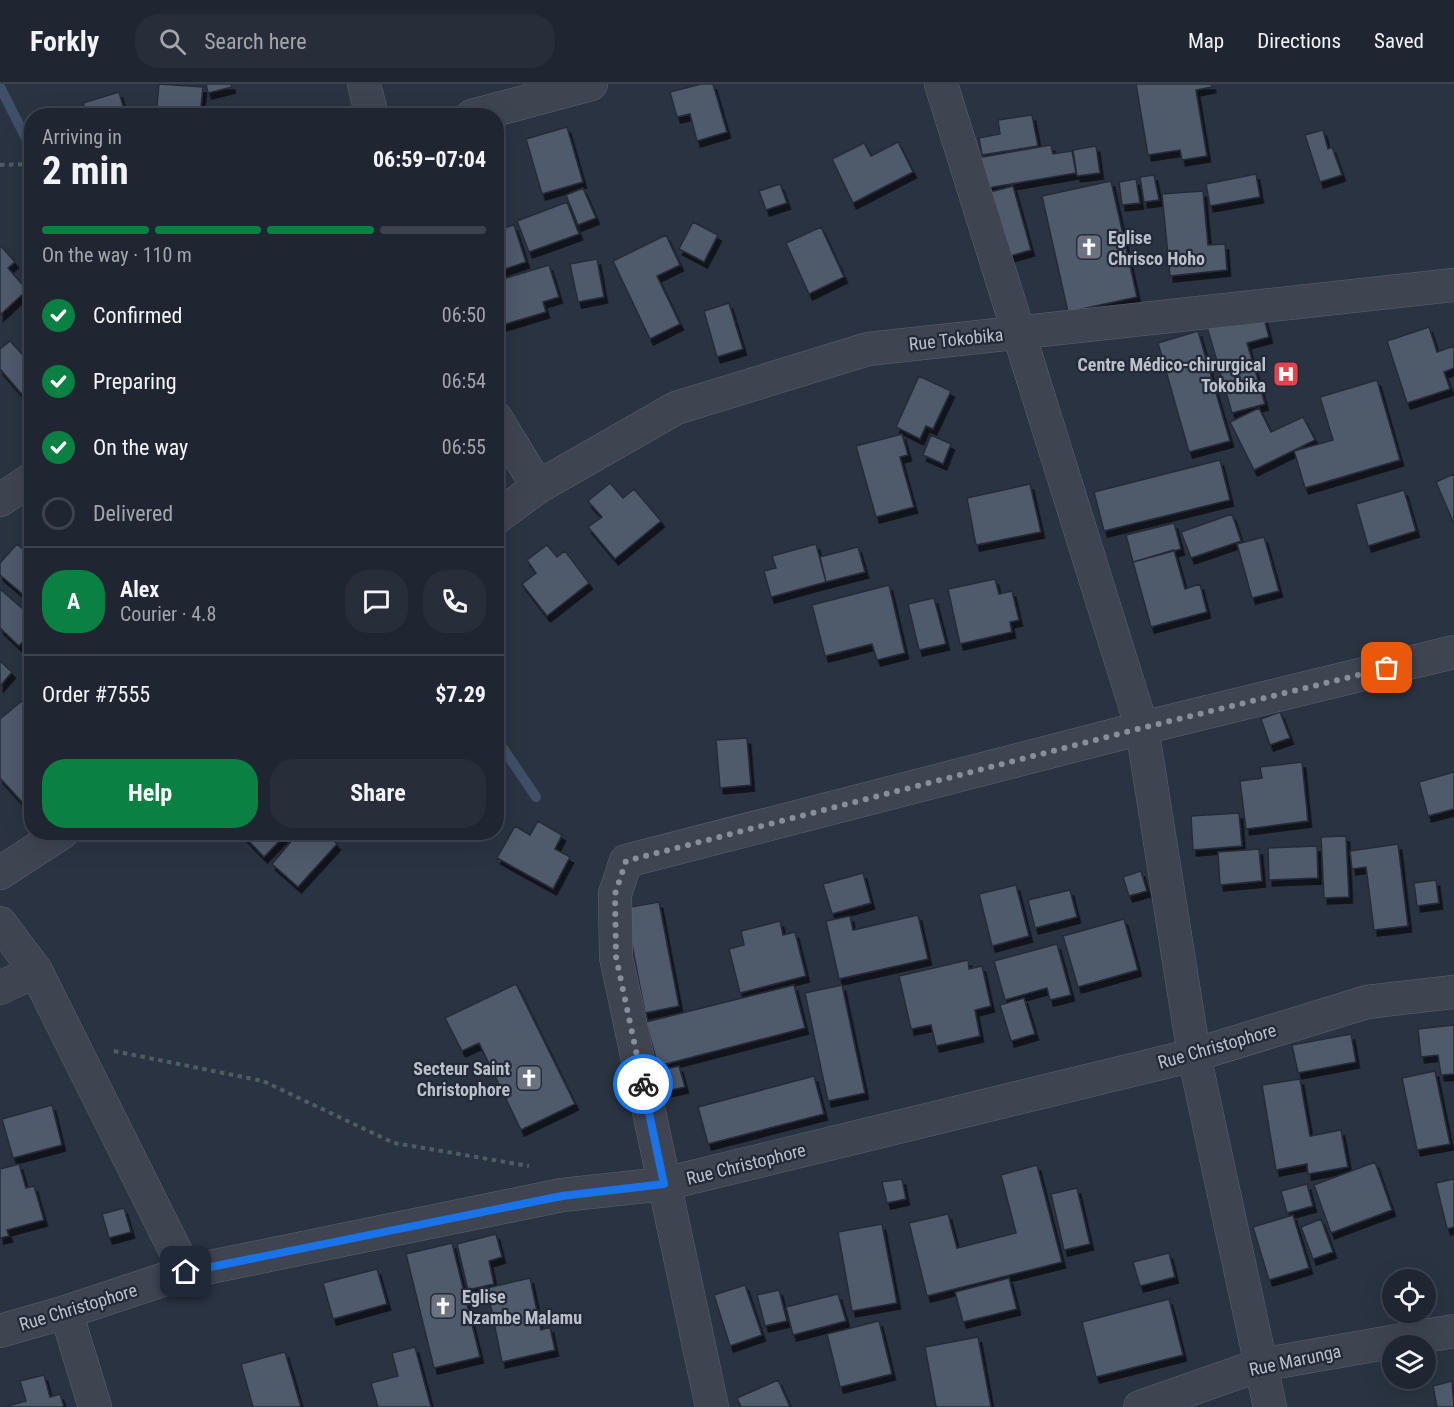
<!DOCTYPE html>
<meta charset="utf-8">
<style>
:root{--surface:#202631;--page:#282e39;--text:#f1f3f6;--muted:#a2a5ab;--line:#3d434d;--accent:#0b8043}
body{margin:0;font-family:"Roboto Condensed",sans-serif;background:var(--page);color:var(--text);height:100vh;display:flex;flex-direction:column;font-size:22px;white-space:nowrap}
*{box-sizing:border-box;margin:0}
p{font-size:20px;color:var(--muted)}
.icon{flex:none;width:33px;height:33px;fill:none;stroke:currentColor;stroke-width:2;stroke-linecap:round;stroke-linejoin:round}
.map{position:relative;flex:1;overflow:hidden}
.drawer{position:absolute;left:24px;top:24px;width:480px;height:732px;display:flex;flex-direction:column;background:var(--surface);border-radius:24px;box-shadow:0 6px 24px #0002,0 0 0 2px var(--line)}
.drawer>*{flex:none}
.fabs{position:absolute;left:1382px;top:1185px;display:grid;gap:12px}
.fabs a{display:grid;place-items:center;width:54px;height:54px;border-radius:50%;background:var(--surface);box-shadow:0 6px 24px #0002,0 0 0 2px var(--line);font-size:30px}
.pin{position:absolute;display:grid;place-items:center;width:51px;height:51px;color:#fff;margin:-26px;border-radius:12px;box-shadow:0 3px 9px #0006}
.courier{position:absolute;display:grid;place-items:center;width:60px;height:60px;margin:-30px;border:4px solid #1a73e8;border-radius:50%;background:#fff;color:#222;box-shadow:0 2px 8px #0007}
.overview em{font-style:normal;font-weight:700}
.overview div{display:flex;flex-direction:column-reverse}
.overview{display:flex;align-items:center;justify-content:space-between;height:102px;padding:0 18px}
h1{font-size:39px;font-weight:700;line-height:45px}
.bar{display:grid;grid-template-columns:repeat(4,1fr);gap:9px 6px;align-content:center;height:72px;padding:0 18px}
.bar i{height:8px;border-radius:4px;background:var(--line)}
.bar .selected{background:var(--accent)}
.bar p{grid-column:span 4}
.line{display:flex;align-items:center;gap:15px;padding:0 18px;border-top:2px solid var(--line)}
.line div{flex:1}
.round{display:grid;place-items:center;flex:none;width:63px;height:63px;border-radius:24px;background:var(--page)}
ol{padding:0 18px;list-style:none}
li{display:flex;align-items:center;gap:18px;height:66px}
li p{margin-inline-start:auto}
li .icon{padding:6px;border-radius:50%;background:var(--accent);color:#fff;stroke-width:4}
li:last-child{color:var(--muted)}
li i{width:33px;height:33px;border:3px solid var(--line);border-radius:50%}
.cta{display:flex;gap:12px;margin-top:auto;padding:12px 18px}
.cta a{flex:1;height:69px;border-radius:24px;background:var(--accent);color:#fff;font-size:24px;font-weight:700;line-height:69px;text-align:center}
.cta a+a{background:var(--page);color:var(--text)}
header{display:flex;align-items:center;gap:36px;box-sizing:border-box;height:84px;padding:0 30px;background:var(--surface);border-bottom:2px solid var(--line)}
header strong{font-size:28px}
nav{display:flex;gap:33px;margin-inline-start:auto;font-size:21px}
.search{width:420px;height:54px;background:var(--page);display:flex;align-items:center;gap:15px;box-sizing:border-box;padding:0 21px;border-radius:24px;color:var(--muted);font-size:22px}
.map>svg:first-child{display:block}
.lines{fill:none;stroke-linecap:round;stroke-linejoin:round}
.stream{stroke:#415069;stroke-width:10}
.building{fill:#505a6a;stroke:#252c39;stroke-width:1.5;filter:url(#shadow)}
.minor-casing{stroke:#5c636f;stroke-width:34}
.path{stroke:#4c5e61;stroke-width:4;stroke-dasharray:4.5 4.5;stroke-linecap:butt}
.minor{stroke:#3e4551;stroke-width:33}
.done{stroke:#888f9b;stroke-width:6;stroke-dasharray:0 10.8}
.route{stroke:#1a73e8;stroke-width:8}
.labels{text-anchor:middle;dominant-baseline:central;stroke-width:4.5;stroke-linejoin:round;paint-order:stroke}
.poi-label{font-size:18px;font-weight:bold;fill:#bbc1cb;stroke:#232a37;text-anchor:start}
.street-label{font-size:18px;fill:#bbc1cb;stroke:#232a37}
</style>
<header>
<strong>Forkly</strong>
<div class="search"><svg class="icon" aria-label="search" viewBox="0 0 24 24"><circle cx="10" cy="10" r="6"/><path d="M15 15l6 6"/></svg>Search here</div>
<nav><a>Map</a><a>Directions</a><a>Saved</a></nav>
</header>
<div class="map">
<svg width="1454" height="1323" viewBox="0 0 1454 1323">
<defs>
<filter id="shadow"><feDropShadow dx="3.5" dy="6" stdDeviation="0" flood-color="#0009"/></filter>
</defs>
<rect width="100%" height="100%" fill="#2a3341"/>
<g class="lines">
<path class="stream" d="M0 3 32 66
M496 654 536 713"/>
</g>
<path class="building" d="M159 0 203 3 200 32H156Z
M206 0H231L232 3 208 9Z
M701 0H713L727 48 697 57 690 30 677 33 670 8Z
M1136 0H1212V3L1196 6 1207 72 1182 76 1180 66 1148 71Z
M119 8 126 32H87L83 19Z
M1032 31 1038 62 982 71 979 54 1000 50 998 36Z
M567 43 583 98 542 110 526 55Z
M1323 46 1328 65 1332 63 1342 91 1320 98 1305 51Z
M898 58 913 88 853 119 832 75 864 59 871 72Z
M1051 61 1053 70 1072 67 1076 89 982 105 977 74Z
M1096 62 1100 89 1077 92 1073 66Z
M1256 90 1260 113 1210 122 1206 100Z
M1154 91 1159 116 1144 118 1140 93Z
M1136 95 1140 119 1122 121 1119 98Z
M1111 97 1137 213 1068 228 1042 112Z
M780 100 787 119 766 126 759 107Z
M1013 102 1031 166 1007 173 990 108Z
M583 104 596 134 578 141 566 111Z
M1203 107 1208 161 1225 160 1227 186 1170 192 1162 110Z
M567 118 579 150 529 168 517 137Z
M693 138 718 151 704 178 679 165Z
M514 141 526 178 496 188V146Z
M821 143 844 193 809 210 786 159Z
M666 151 680 181 657 192 680 240 650 255 613 177Z
M0 161 15 178 8 184 27 206 0 231Z
M597 175 604 213 578 218 570 180Z
M549 181 559 213 543 218 546 228 496 243V197Z
M729 219 743 265 717 273 704 227Z
M1262 227 1269 253 1247 259 1265 320 1232 329 1207 243Z
M1429 243 1437 268 1454 262V284L1444 288 1450 305 1407 319 1387 257Z
M1198 247 1230 357 1189 368 1158 259Z
M10 257 32 281V322L0 285V265Z
M919 292 951 307 933 345 926 342 920 355 896 343Z
M1377 296 1400 376 1305 404 1294 367 1333 356 1320 313Z
M1259 324 1271 348 1303 333 1315 356 1254 386 1230 338Z
M902 350 908 371 900 373 914 423 876 433 856 362Z
M931 351 951 360 943 380 923 371Z
M1220 376 1230 416 1104 447 1094 408Z
M1454 390V440L1436 398Z
M610 399 623 414 634 405 661 437 615 475 588 443 602 433 588 417Z
M1030 400 1041 448 976 461 967 414Z
M1404 406 1416 447 1368 462 1356 420Z
M1232 430 1241 457 1191 474 1181 448Z
M1174 439 1181 465 1133 478 1126 451Z
M1264 453 1279 507 1252 514 1237 460Z
M17 460 32 473V518L0 491V479Z
M816 460 826 498 771 513 764 487 776 484 772 472Z
M547 461 557 473 565 467 589 499 547 532 522 500 536 489 527 476Z
M858 463 865 488 826 498 820 473Z
M1174 466 1185 505 1200 500 1207 528 1151 543 1133 478Z
M995 495 999 510 1012 507 1019 536 1010 538 1012 548 960 560 948 505Z
M889 501 905 569 877 576 872 560 825 572 812 521Z
M0 505 32 533V547L19 562 0 544Z
M934 514 946 560 919 566 908 520Z
M0 577 12 588 0 602Z
M22 617 32 628V709L22 718 0 694V635Z
M1280 628 1290 654 1270 661 1261 635Z
M747 654 751 701 720 704 716 656Z
M1302 678 1308 737 1246 745 1240 697 1262 694 1260 683Z
M1454 688V725L1428 732 1419 698Z
M1239 729 1242 762 1193 766 1191 732Z
M538 737 562 751 555 765 570 773 553 805 497 774 515 742 530 751Z
M240 748H288L264 773Z
M299 748H325L337 760 298 803 272 780Z
M1346 752 1349 813 1324 814 1321 753Z
M1398 760 1408 842 1374 846 1366 783 1352 785 1350 767Z
M1317 762 1318 794 1269 796 1268 764Z
M1259 765 1262 797 1220 801 1218 768Z
M1141 787 1147 807 1129 812 1123 793Z
M863 789 871 819 832 830 823 800Z
M1436 796 1439 819 1417 822 1414 799Z
M1016 801 1029 852 992 862 979 810Z
M1070 806 1077 833 1035 844 1028 816Z
M659 818 679 922 645 929 625 824Z
M918 831 928 875 839 895 826 837 850 832 853 846Z
M1124 835 1138 886 1078 903 1063 852Z
M780 837 783 851 795 848 806 892 740 909 729 865 744 861 741 847Z
M1057 860 1071 911 1050 916 1047 904 1005 916 994 877Z
M968 876 969 885 982 882 991 922 975 926 980 952 936 962 931 941 911 945 899 892Z
M516 900 575 1020 521 1046 479 959 462 967 445 934Z
M794 901 805 944 658 982 646 938Z
M842 901 865 1009 828 1017 805 909Z
M1024 914 1035 950 1011 957 1000 921Z
M1454 941V990L1441 991 1438 971 1421 973 1418 945Z
M1351 950 1356 978 1298 989 1292 961Z
M679 982 685 1003 662 1008 657 987Z
M1435 987 1450 1060 1417 1066 1402 994Z
M814 992 824 1030 708 1060 698 1023Z
M1300 995 1310 1052 1341 1046 1348 1083 1308 1090 1307 1080 1276 1086 1262 1001Z
M52 1021 62 1061 13 1074 2 1035Z
M1375 1078 1392 1126 1331 1149 1314 1101Z
M19 1080 26 1104 34 1102 44 1136 7 1146 9 1152 0 1154V1085Z
M1037 1081 1062 1178 927 1212 909 1139 948 1130 957 1164 1016 1149 1001 1091Z
M902 1095 906 1115 887 1119 882 1098Z
M1454 1095V1143L1447 1145 1436 1099Z
M1307 1100 1313 1122 1287 1129 1281 1107Z
M1077 1104 1090 1160 1064 1166 1051 1110Z
M124 1124 131 1148 109 1154 102 1130Z
M1293 1131 1309 1184 1269 1196 1253 1143Z
M1321 1135 1333 1168 1313 1175 1301 1143Z
M882 1140 897 1219 852 1227 838 1148Z
M496 1150 502 1173 489 1177 494 1200 468 1206 457 1160Z
M452 1159 480 1273 434 1284 406 1170Z
M1169 1169 1175 1193 1140 1202 1133 1178Z
M377 1185 387 1220 333 1235 323 1199Z
M530 1194 541 1246 550 1243 555 1266 502 1278 487 1204Z
M1009 1194 1017 1225 963 1238 955 1208Z
M745 1201 762 1251 730 1262 714 1211Z
M779 1206 787 1237 765 1242 757 1211Z
M838 1210 846 1237 793 1251 786 1223Z
M1169 1215 1183 1271 1096 1293 1082 1238Z
M879 1237 892 1290 840 1303 827 1250Z
M978 1253 991 1323H936L925 1263Z
M415 1263 431 1323H378L371 1299 398 1292 392 1269Z
M285 1268 301 1323H253L241 1280Z
M44 1291 50 1313 60 1310 64 1323H4L26 1317 20 1297Z
M778 1296 790 1323H741L737 1314Z
M1452 1297 1454 1323H1437L1433 1302Z"/>
<g class="lines">
<defs>
<path id="minor" d="M364 0 372 32
M941 0 1142 644 1194 971 1270 1323
M472 32 591 0
M496 334 538 403
M0 416 32 395
M496 434 538 403 676 324 868 265 1454 201
M0 789 63 748
M0 839 36 887 186 1188
M0 904 36 887
M66 1228 95 1323
M0 1247 66 1228 186 1188 562 1111 664 1100 1194 971 1367 918 1454 908
M712 1323 616 873 615 810 626 777 1142 644 1454 568
M1140 1323 1260 1281 1454 1247"/>
</defs>
<use href="#minor" class="minor-casing"/>
<path class="path" d="M0 81 32 80
M114 967 263 997 394 1059 529 1082"/>
<use href="#minor" class="minor"/>
</g>
<g class="lines">
<path class="done" d="M643 1000 616 873 615 810 626 777 1142 644 1387 584"/>
<path class="route" d="M186 1188 562 1112 664 1100 643 1000"/>
</g>
<defs>
<symbol id="church-square" viewBox="-11 -11 22 22"><rect x="-9" y="-9" width="18" height="18" rx="4" fill="#6b7280" stroke="#232a37"/><path d="M-1.2-6h2.4v3.5h3.3v2.4h-3.3V6h-2.4V-.1h-3.3v-2.4h3.3Z" fill="#fff"/></symbol>
<symbol id="hospital-square" viewBox="-11 -11 22 22"><rect x="-9" y="-9" width="18" height="18" rx="4" fill="#e0444e" stroke="#232a37"/><path d="M-5-5h3v3.5h4V-5h3V5h-3V1.5h-4V5h-3Z" fill="#fff"/></symbol>
</defs>
<g fill-rule="evenodd">
<use href="#church-square" x="1074" y="148" width="30" height="30"/>
<use href="#hospital-square" x="1271" y="275" width="30" height="30"/>
<use href="#church-square" x="514" y="979" width="30" height="30"/>
<use href="#church-square" x="428" y="1207" width="30" height="30"/>
</g>
<g class="labels">
<g class="poi-label">
<text x="1108" y="153">Eglise<tspan x="1108" dy="21">Chrisco Hoho</tspan></text>
<text x="1266" y="280" text-anchor="end">Centre Médico-chirurgical<tspan x="1266" dy="21">Tokobika</tspan></text>
<text x="510" y="984" text-anchor="end">Secteur Saint<tspan x="510" dy="21">Christophore</tspan></text>
<text x="462" y="1212">Eglise<tspan x="462" dy="21">Nzambe Malamu</tspan></text>
</g>
<g class="street-label">
<text transform="translate(956 255) rotate(-6)">Rue Tokobika</text>
<text transform="translate(1217 962) rotate(-16)">Rue Christophore</text>
<text transform="translate(746 1080) rotate(-14)">Rue Christophore</text>
<text transform="translate(78 1223) rotate(-17)">Rue Christophore</text>
<text transform="translate(1295 1276) rotate(-12)">Rue Marunga</text>
</g>
</g>
</svg>
<div class="fabs">
<a><svg class="icon" aria-label="locate" viewBox="0 0 24 24"><circle cx="12" cy="12" r="6"/><path d="M12 2v4M12 18v4M2 12h4M18 12h4"/></svg></a>
<a><svg class="icon" aria-label="layers" viewBox="0 0 24 24"><path d="M12 4l9 5-9 5-9-5zM3 14l9 5 9-5"/></svg></a>
</div>
<div class="pin" style="left:1387px;top:584px;background:#ea580c"><svg class="icon" aria-label="bag" viewBox="0 0 24 24"><path d="M5 8h14l-1 12H6zM9 8a3 3 0 0 1 6 0"/></svg></div>
<div class="pin" style="left:186px;top:1188px;background:#1f2937"><svg class="icon" aria-label="home" viewBox="0 0 24 24"><path d="M3 11l9-7 9 7M6 9v11h12V9"/></svg></div>
<div class="courier" style="left:643px;top:1000px"><svg class="icon" aria-label="bike" viewBox="0 0 24 24"><circle cx="6" cy="16" r="4"/><circle cx="18" cy="16" r="4"/><path d="M6 16l4-8h5l3 8M10 8l3 8H6M13 5h3"/></svg></div>
<section class="drawer">
<div class="overview"><div><h1>2 min</h1><p>Arriving in</p></div><em>06:59–07:04</em></div>
<div class="bar"><i class="selected"></i><i class="selected"></i><i class="selected"></i><i></i><p>On the way · 110 m</p></div>
<ol>
<li><svg class="icon" aria-label="check" viewBox="0 0 24 24"><path d="M5 12l5 5 9-10"/></svg>Confirmed<p>06:50</p></li>
<li><svg class="icon" aria-label="check" viewBox="0 0 24 24"><path d="M5 12l5 5 9-10"/></svg>Preparing<p>06:54</p></li>
<li><svg class="icon" aria-label="check" viewBox="0 0 24 24"><path d="M5 12l5 5 9-10"/></svg>On the way<p>06:55</p></li>
<li><i></i>Delivered</li>
</ol>
<div class="line" style="height:108px"><b class="round" style="background:var(--accent);color:#fff">A</b><div><b>Alex</b><p>Courier · 4.8</p></div><a class="round"><svg class="icon" aria-label="chat" viewBox="0 0 24 24"><path d="M4 5h16v11H9l-5 4z"/></svg></a><a class="round"><svg class="icon" aria-label="phone" viewBox="0 0 24 24"><path d="M5 4h4l2 5-3 2q2 4 5 5l2-3 5 2v4C11 20 4 13 5 4z"/></svg></a></div>
<div class="line" style="height:78px"><div>Order #7555</div><b>$7.29</b></div>
<div class="cta"><a>Help</a><a>Share</a></div>
</section>
</div>
